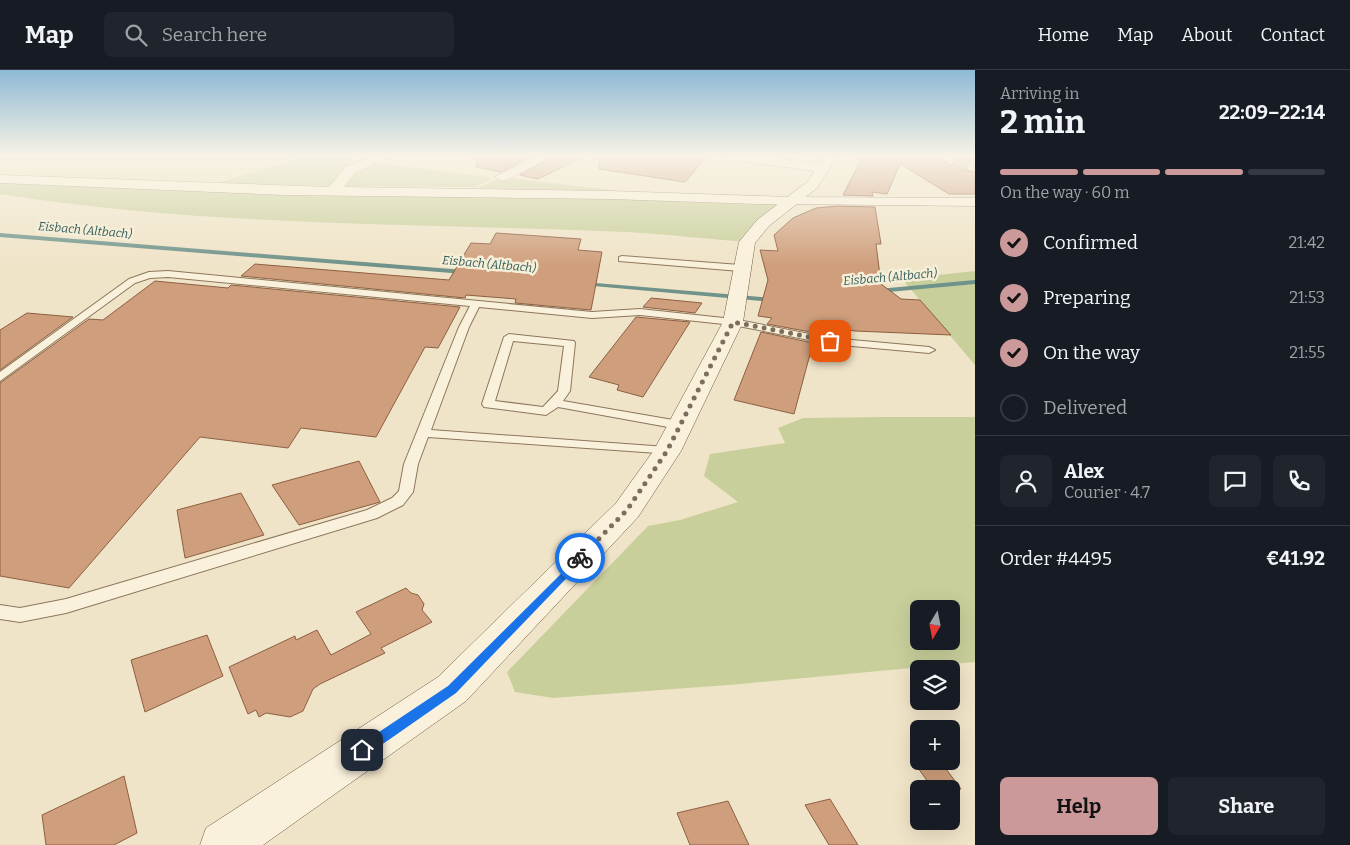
<!DOCTYPE html>
<meta charset="utf-8">
<style>
:root{--surface:#171b24;--page:#20242c;--text:#f1f3f6;--muted:#9ea1a6;--line:#363941;--accent:#cc999b}
body{margin:0;font-family:Bitter,serif;background:var(--page);color:var(--text);height:100vh;display:flex;flex-direction:column;font-size:19px;white-space:nowrap}
*{box-sizing:border-box;margin:0}
p{font-size:16px;color:var(--muted)}
.icon{flex:none;width:28px;height:28px;fill:none;stroke:currentColor;stroke-width:2;stroke-linecap:round;stroke-linejoin:round}
.map{position:relative;flex:1;overflow:hidden}
.panel{display:flex;flex-direction:column;background:var(--surface);width:375px}
.panel>*{flex:none}
.needle{width:32px;rotate:190deg}
.fabs{position:absolute;left:910px;top:530px;display:grid;gap:10px}
.fabs a{display:grid;place-items:center;width:50px;height:50px;border-radius:8px;background:var(--surface);box-shadow:0 5px 20px #0002;font-size:25px}
.pin{position:absolute;display:grid;place-items:center;width:42px;height:42px;color:#fff;margin:-21px;border-radius:10px;box-shadow:0 2px 8px #0006}
.courier{position:absolute;display:grid;place-items:center;width:50px;height:50px;margin:-25px;border:4px solid #1a73e8;border-radius:50%;background:#fff;color:#222;box-shadow:0 1px 6px #0007}
.overview em{font-style:normal;font-weight:700}
.overview div{display:flex;flex-direction:column-reverse}
.overview{display:flex;align-items:center;justify-content:space-between;height:85px;padding:0 25px}
h1{font-size:32px;font-weight:700;line-height:38px}
.bar{display:grid;grid-template-columns:repeat(4,1fr);gap:8px 5px;align-content:center;height:60px;padding:0 25px}
.bar i{height:6px;border-radius:4px;background:var(--line)}
.bar .selected{background:var(--accent)}
.bar p{grid-column:span 4}
.line{display:flex;align-items:center;gap:12px;padding:0 25px;border-top:1px solid var(--line)}
.line div{flex:1}
.round{display:grid;place-items:center;flex:none;width:52px;height:52px;border-radius:8px;background:var(--page)}
ol{padding:0 25px;list-style:none}
li{display:flex;align-items:center;gap:15px;height:55px}
li p{margin-inline-start:auto}
li .icon{padding:5px;border-radius:50%;background:var(--accent);color:#111;stroke-width:4}
li:last-child{color:var(--muted)}
li i{width:28px;height:28px;border:2px solid var(--line);border-radius:50%}
.button{display:flex;gap:10px;margin-top:auto;padding:10px 25px}
.button a{flex:1;height:58px;border-radius:8px;background:var(--accent);color:#111;font-size:20px;font-weight:700;line-height:58px;text-align:center}
.button a+a{background:var(--page);color:var(--text)}
header{display:flex;align-items:center;gap:30px;box-sizing:border-box;height:70px;padding:0 25px;background:var(--surface);border-bottom:1px solid var(--line)}
header strong{font-size:24px}
nav{display:flex;gap:28px;margin-inline-start:auto;font-size:18px}
.search{width:350px;height:45px;background:var(--page);display:flex;align-items:center;gap:12px;box-sizing:border-box;padding:0 18px;border-radius:8px;color:var(--muted);font-size:19px}
main{display:flex;flex:1;min-height:0}
.map>svg:first-child{display:block}
.farmland{fill:#e6deb5}
.green{fill:#c9cf9b;fill-rule:evenodd}
.lines{fill:none;stroke-linecap:round;stroke-linejoin:round}
.stream{fill:#6f938a;fill-rule:evenodd}
.building{fill:#cf9f7d;stroke:#8d5f41}
.service-casing{stroke:#8d765c;stroke-width:2}
.minor-casing{stroke:#8d765c;stroke-width:1}
.tertiary-casing{stroke:#8d765c;stroke-width:1}
.secondary-casing{stroke:#6f573f;stroke-width:1}
.service{fill:#faf1dc;fill-rule:evenodd}
.minor{fill:#faf1dc;fill-rule:evenodd}
.tertiary{fill:#faf1dc;fill-rule:evenodd}
.secondary{fill:#faf1dc;fill-rule:evenodd}
.route{fill:#1a73e8}
.done{stroke:#7c6e5b;stroke-width:5;stroke-dasharray:0 9}
.labels{text-anchor:middle;dominant-baseline:central;stroke-width:5;stroke-linejoin:round;paint-order:stroke}
.far-water-label{font-size:12px;font-style:italic;fill:#2f5d5a;stroke:#f7eed8}
</style>
<header>
<strong>Map</strong>
<div class="search"><svg class="icon" aria-label="search" viewBox="0 0 24 24"><circle cx="10" cy="10" r="6"/><path d="M15 15l6 6"/></svg>Search here</div>
<nav><a>Home</a><a>Map</a><a>About</a><a>Contact</a></nav>
</header>
<main>
<div class="map">
<svg width="975" height="775" viewBox="0 0 975 775">
<rect width="100%" height="100%" fill="#f0e4c8"/>
<path class="farmland" d="M0 86H302L204 114 0 104Z"/>
<path class="green" d="M307 86H327L362 91 333 116 217 113Z
M373 92 493 108 475 117 343 116 353 102Z
M502 107 619 121 478 118Z
M0 109 790 131 747 172C707 169 666 164 626 162 417 153 207 157 0 124Z
M975 201V295L902 209Z
M883 347H975V592L741 614 553 628 515 622 507 602 648 456 680 450 738 432 704 406 710 384 785 373 778 358 803 348ZM919 539H951V571H919Z"/>
<g class="lines">
<path class="stream" d="M0 163 464 200 467 202 464 204 0 167Z
M975 210V214L878 223 875 221 878 219Z
M584 212 773 228 776 230 773 232 582 215V213Z"/>
</g>
<path class="building" d="M478 86H532L501 102 476 97Z
M554 86H585L538 109 520 105Z
M600 86H707L685 112 599 99Z
M863 86H937L950 96 958 90 955 86H973L965 100 975 102V124H949L900 94 887 124 872 122 873 126 843 125Z
M837 136 875 137 881 174H876L881 214 901 229 920 230 951 265 855 261 819 255 816 263 767 254 772 248 758 246 768 210 760 180 778 181 774 165 793 148 816 138Z
M496 163 581 169 578 180 602 182 591 240 515 233 516 229 466 225 465 228 241 206 255 194 449 210 471 173 490 174Z
M155 211 228 218 231 215 460 237 438 278 425 277 376 367 301 358 288 378 200 367 69 518 0 506V313L89 249 103 250Z
M651 228 702 233 695 243 643 237Z
M27 243 73 247 0 300V260Z
M636 247 690 252 643 327 617 320 619 315 589 307Z
M761 262 813 273 794 344 734 330Z
M359 391 380 432 299 455 272 415Z
M241 423 264 465 185 488 177 440Z
M406 518 411 523 418 525 424 534 422 540 432 552 381 578 385 583 320 614 313 619 303 641 290 647 266 643 259 647 256 640 248 644 229 597 295 566 296 570 317 560 331 585 371 564 356 542Z
M207 565 223 606 145 642 131 590Z
M913 691H940L961 719H933Z
M124 706 137 763 114 775H46L42 745Z
M830 729 858 775H829L805 735Z
M728 731 749 775H690L677 743Z"/>
<g class="lines">
<defs>
<path id="service" d="M622 186 740 195 745 198 740 201 619 191V187Z
M168 201 592 242 640 239 733 249 830 268 929 277 935 280 929 283 830 274 733 255 640 245 592 248 479 237 469 257 431 360 667 377 674 381 672 384 428 367 418 394 413 422 403 435 377 448 66 543 20 552 0 549V535L20 538 66 529 367 440 392 428 399 421 404 394 459 257 470 236 168 207 150 208 135 213 0 311V302L129 209 149 202Z
M509 264 574 271 575 273 570 321 563 331 679 351 685 355 679 359 558 337 546 345 484 337 482 334 504 267ZM513 271 564 276 558 321 543 337 495 331Z"/>
<path id="minor" d="M375 86H392L355 103 344 117 610 121 790 127 797 131 790 135 610 129 284 125 0 113V105L329 117 345 97Z
M536 86H552L507 110 502 111 495 107Z
M725 86H760L822 94 829 98 822 102 731 90Z
M939 86H953L956 90 950 94Z"/>
<path id="tertiary" d="M790 127 975 128V136L785 134 783 131Z"/>
<path id="secondary" d="M825 86H837L817 118 769 156 755 173 743 252 681 381 638 447 466 631 263 775H200L206 758 438 607 616 433 654 380 723 252 739 172 757 150 807 112Z"/>
</defs>
<use href="#service" class="service-casing"/>
<use href="#minor" class="minor-casing"/>
<use href="#tertiary" class="tertiary-casing"/>
<use href="#secondary" class="secondary-casing"/>
<use href="#service" class="service"/>
<use href="#minor" class="minor"/>
<use href="#tertiary" class="tertiary"/>
<use href="#secondary" class="secondary"/>
</g>
<linearGradient id="sky" x2="0" y2="1"><stop stop-color="#8fbad6"/><stop offset="0.44" stop-color="#f8f3e6"/><stop offset="1" stop-color="#f8f3e6" stop-opacity="0"/></linearGradient>
<rect width="975" height="195" fill="url(#sky)"/>
<path class="route" d="M580 485 585 488 583 491 456 623 367 685H358L356 680 358 676 448 616Z"/>
<g class="lines">
<path class="done" d="M580 488 627 440 667 381 733 252 830 271"/>
</g>
<g class="labels">
<g class="far-water-label">
<text transform="translate(85 160) rotate(5)">Eisbach (Altbach)</text>
<text transform="translate(489 194) rotate(5)">Eisbach (Altbach)</text>
<text transform="translate(890 207) rotate(-5)">Eisbach (Altbach)</text>
</g>
</g>
</svg>
<div class="fabs">
<a><svg class="needle" viewBox="-14 -14 28 28"><path d="M0-13l5 13h-10z" fill="#e53935"/><path d="M0 13l5-13h-10z" fill="#9ea1a6"/></svg></a>
<a><svg class="icon" aria-label="layers" viewBox="0 0 24 24"><path d="M12 4l9 5-9 5-9-5zM3 14l9 5 9-5"/></svg></a>
<a>+</a>
<a>−</a>
</div>
<div class="pin" style="left:830px;top:271px;background:#ea580c"><svg class="icon" aria-label="bag" viewBox="0 0 24 24"><path d="M5 8h14l-1 12H6zM9 8a3 3 0 0 1 6 0"/></svg></div>
<div class="pin" style="left:362px;top:680px;background:#1f2937"><svg class="icon" aria-label="home" viewBox="0 0 24 24"><path d="M3 11l9-7 9 7M6 9v11h12V9"/></svg></div>
<div class="courier" style="left:580px;top:488px"><svg class="icon" aria-label="bike" viewBox="0 0 24 24"><circle cx="6" cy="16" r="4"/><circle cx="18" cy="16" r="4"/><path d="M6 16l4-8h5l3 8M10 8l3 8H6M13 5h3"/></svg></div>
</div>
<section class="panel">
<div class="overview"><div><h1>2 min</h1><p>Arriving in</p></div><em>22:09–22:14</em></div>
<div class="bar"><i class="selected"></i><i class="selected"></i><i class="selected"></i><i></i><p>On the way · 60 m</p></div>
<ol>
<li><svg class="icon" aria-label="check" viewBox="0 0 24 24"><path d="M5 12l5 5 9-10"/></svg>Confirmed<p>21:42</p></li>
<li><svg class="icon" aria-label="check" viewBox="0 0 24 24"><path d="M5 12l5 5 9-10"/></svg>Preparing<p>21:53</p></li>
<li><svg class="icon" aria-label="check" viewBox="0 0 24 24"><path d="M5 12l5 5 9-10"/></svg>On the way<p>21:55</p></li>
<li><i></i>Delivered</li>
</ol>
<div class="line" style="height:90px"><a class="round"><svg class="icon" aria-label="person" viewBox="0 0 24 24"><circle cx="12" cy="8" r="4"/><path d="M4 21q1-7 8-7t8 7"/></svg></a><div><b>Alex</b><p>Courier · 4.7</p></div><a class="round"><svg class="icon" aria-label="chat" viewBox="0 0 24 24"><path d="M4 5h16v11H9l-5 4z"/></svg></a><a class="round"><svg class="icon" aria-label="phone" viewBox="0 0 24 24"><path d="M5 4h4l2 5-3 2q2 4 5 5l2-3 5 2v4C11 20 4 13 5 4z"/></svg></a></div>
<div class="line" style="height:65px"><div>Order #4495</div><b>€41.92</b></div>
<div class="button"><a>Help</a><a>Share</a></div>
</section>
</main>
